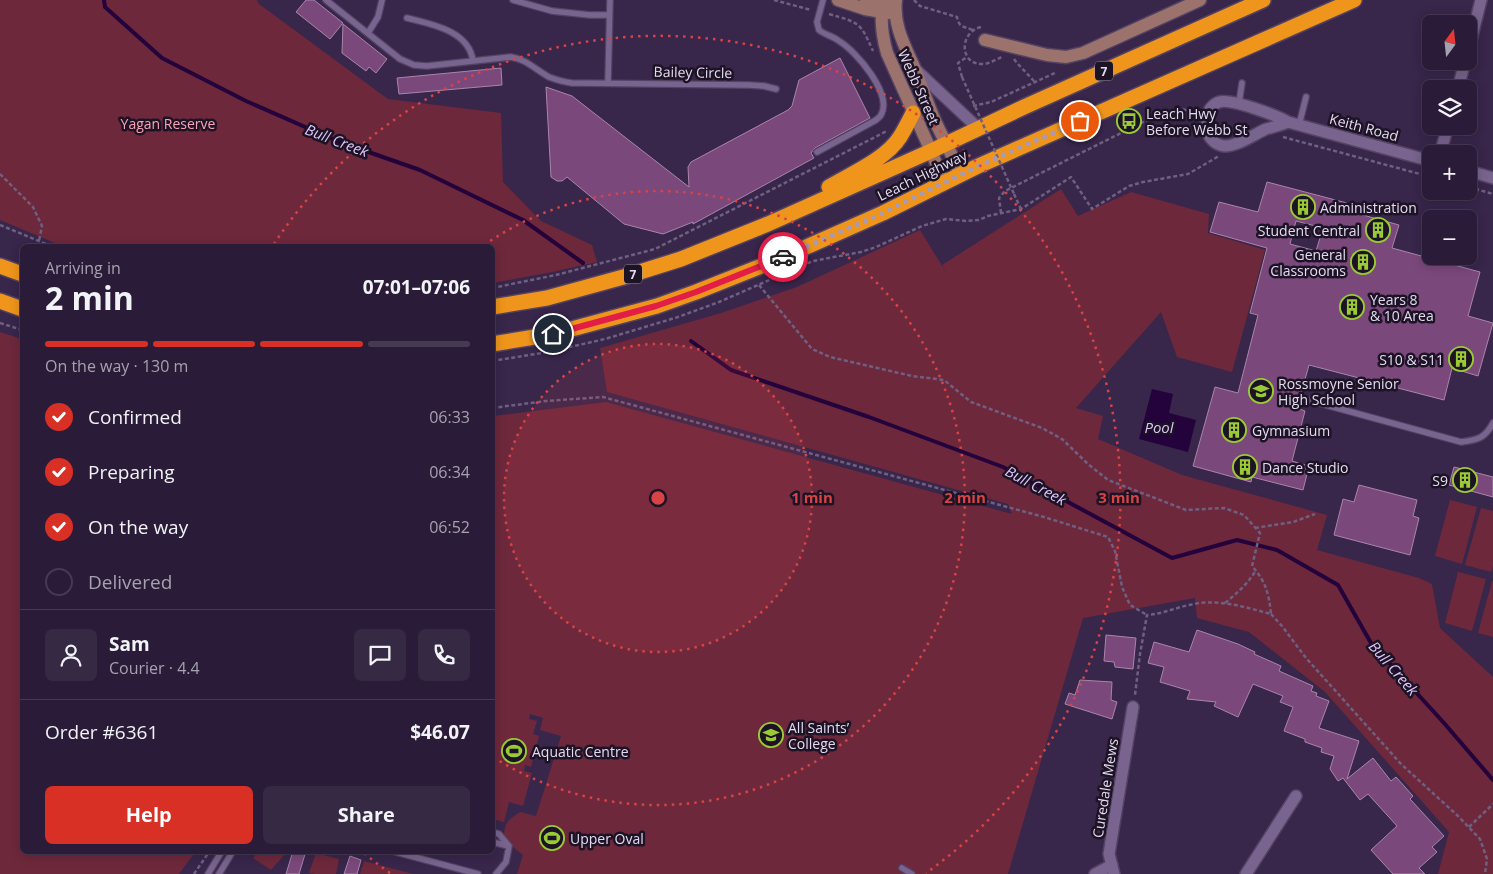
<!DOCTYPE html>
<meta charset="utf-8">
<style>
:root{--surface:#2a1c38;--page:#362943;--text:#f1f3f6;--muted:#a5a1ae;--line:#463a53;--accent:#d93025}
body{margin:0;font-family:"Open Sans",sans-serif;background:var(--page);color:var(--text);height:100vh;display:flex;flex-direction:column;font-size:19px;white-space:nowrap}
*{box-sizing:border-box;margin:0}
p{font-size:16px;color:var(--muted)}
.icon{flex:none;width:28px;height:28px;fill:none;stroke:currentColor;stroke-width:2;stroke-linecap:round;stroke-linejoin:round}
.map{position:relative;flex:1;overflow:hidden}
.drawer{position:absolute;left:20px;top:244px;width:475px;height:610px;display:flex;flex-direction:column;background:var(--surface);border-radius:8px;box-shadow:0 2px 12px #0003,0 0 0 1px var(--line)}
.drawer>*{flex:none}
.needle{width:32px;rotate:15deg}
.controls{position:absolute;left:1422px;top:15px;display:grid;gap:10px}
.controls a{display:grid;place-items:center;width:55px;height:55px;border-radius:8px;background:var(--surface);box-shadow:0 2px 12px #0003,0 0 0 1px var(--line);font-size:25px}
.pin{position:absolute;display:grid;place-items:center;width:42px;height:42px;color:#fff;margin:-21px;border:2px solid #fff;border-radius:50%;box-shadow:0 1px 5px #0007}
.courier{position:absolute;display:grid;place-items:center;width:50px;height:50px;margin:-25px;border:4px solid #e11d48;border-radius:50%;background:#fff;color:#222;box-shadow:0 1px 6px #0007}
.summary em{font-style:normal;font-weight:700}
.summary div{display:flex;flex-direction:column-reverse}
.summary{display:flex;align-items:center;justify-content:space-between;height:85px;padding:0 25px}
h1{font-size:32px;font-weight:700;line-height:38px}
.bar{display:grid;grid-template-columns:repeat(4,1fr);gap:8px 5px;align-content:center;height:60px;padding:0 25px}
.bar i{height:6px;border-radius:4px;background:var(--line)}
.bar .on{background:var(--accent)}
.bar p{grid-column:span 4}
.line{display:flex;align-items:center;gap:12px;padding:0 25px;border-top:1px solid var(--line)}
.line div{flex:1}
.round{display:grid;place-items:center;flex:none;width:52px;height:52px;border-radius:8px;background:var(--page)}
ol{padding:0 25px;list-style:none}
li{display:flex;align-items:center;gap:15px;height:55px}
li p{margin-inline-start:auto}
li .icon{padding:5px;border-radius:50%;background:var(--accent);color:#fff;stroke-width:4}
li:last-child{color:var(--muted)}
li i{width:28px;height:28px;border:2px solid var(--line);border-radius:50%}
.primary-button{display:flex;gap:10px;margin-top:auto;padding:10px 25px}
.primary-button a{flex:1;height:58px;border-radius:8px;background:var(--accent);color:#fff;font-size:20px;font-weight:700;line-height:58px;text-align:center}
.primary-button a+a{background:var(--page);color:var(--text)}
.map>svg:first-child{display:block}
.green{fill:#6e283c}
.water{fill:#24023c}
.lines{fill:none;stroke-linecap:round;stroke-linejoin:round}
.stream{stroke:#24023c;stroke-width:4}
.building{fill:#7b487c;stroke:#aa85aa;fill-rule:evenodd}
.lane-casing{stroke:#534262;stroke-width:8}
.street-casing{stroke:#534262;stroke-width:14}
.secondary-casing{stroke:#534262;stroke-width:15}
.highway-casing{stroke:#534262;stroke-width:18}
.path{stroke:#6f5f80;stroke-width:2.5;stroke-dasharray:4 2.5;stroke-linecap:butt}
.lane{stroke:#78648e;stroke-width:5.5}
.street{stroke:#78648e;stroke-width:11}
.secondary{stroke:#9c736c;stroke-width:12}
.highway{stroke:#ef951b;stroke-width:15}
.path-bridge{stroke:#6f5f80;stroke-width:2.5;stroke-dasharray:4 2.5;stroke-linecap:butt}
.done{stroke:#a89ab7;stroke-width:5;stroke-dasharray:0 9}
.route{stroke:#e11d48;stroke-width:6}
.ring{fill:none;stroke:#d84346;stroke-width:2.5;stroke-dasharray:2.5 5}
.labels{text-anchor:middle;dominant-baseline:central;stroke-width:5;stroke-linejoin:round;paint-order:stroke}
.shield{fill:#1c1324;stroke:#a89eb4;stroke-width:1}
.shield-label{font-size:12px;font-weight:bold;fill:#e4d9f1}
.street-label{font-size:14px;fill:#e4d9f1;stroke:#1c1324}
.poi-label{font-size:14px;fill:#e4d9f1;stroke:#1c1324;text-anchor:start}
.park-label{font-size:14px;fill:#faa2b4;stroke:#1c1324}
.water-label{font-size:15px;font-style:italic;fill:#dfc5fc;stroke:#1c1324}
.centre{fill:#d84346;stroke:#1c1324;stroke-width:2.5}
.ring-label{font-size:15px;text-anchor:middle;font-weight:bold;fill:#d84346;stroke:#1c1324;stroke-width:5;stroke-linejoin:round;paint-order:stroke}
</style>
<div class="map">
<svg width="1493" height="874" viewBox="0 0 1493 874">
<rect width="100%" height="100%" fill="#38264b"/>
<path class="green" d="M0 0H257L259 4 388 99 501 113 503 182 541 221 592 245 597 262 552 272 493 283 492 246H62L0 220Z
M1061 189 1078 216 1131 192 1209 214 1208 233 1265 250 1232 372 1177 357 1161 312 1076 408 1103 416 1098 439 1182 475 1327 515 1317 550 1419 578 1432 584 1440 628 1493 677V874H1438L1449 832 1325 692 1249 632 1197 618 1195 598 1083 618 1008 874H517L523 855 504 840C504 824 506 821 520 812L536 816 561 736 540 730 543 718 530 714 529 719 537 721 533 734 539 736 531 767 525 765 524 771 532 773 523 806 509 802 504 822 492 819 493 416 606 402 1012 514 1008 504 607 392 600 348 721 313 797 287 920 230 949 277 942 265Z
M0 332 22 339V851H196L179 874H0Z
M1450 500 1477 507 1462 564 1435 556Z
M1481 508 1493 511V566L1491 572 1465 565Z
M1458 572 1486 579 1472 631 1445 623Z
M1492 581H1493V637L1478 633Z
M258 851H286L287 852 271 870 253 858Z
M316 853 339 859 336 874H316L309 873Z
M364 861 413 874H360Z"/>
<path class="water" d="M1152 389 1173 394 1169 413 1196 420 1188 452 1139 439Z"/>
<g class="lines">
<path class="stream" d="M104 0 105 7 162 58 246 101 337 141 420 170 523 220 583 263
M691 341 731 370 869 417 1003 467 1172 558 1237 540 1277 550 1338 585 1371 643 1444 723 1493 780"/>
</g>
<path class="building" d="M306 0H314L343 23 330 39 296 12Z
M343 24 387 59 376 73 369 67 366 71 342 53Z
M840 58 870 118 815 148 811 153 814 158 693 224V222L663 234 624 224 567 177 562 181H557L551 177 546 87 572 96 689 187 688 167 691 162 788 110 792 106 799 80Z
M501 68 502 85 399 94 397 78Z
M1267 182 1347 203 1345 210 1399 225 1392 248 1480 272 1468 316 1493 323 1478 376 1452 368 1444 400 1309 365 1297 408 1305 411 1292 461 1309 466 1303 490 1252 477 1251 482 1193 466 1215 387 1238 393 1258 315 1250 313 1267 248 1210 232 1219 202 1258 212ZM1296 221 1323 228 1316 251 1290 244Z
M1454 467 1493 477V497L1449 485Z
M1359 485 1417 500 1413 516 1419 518 1410 555 1334 535 1343 499 1354 502Z
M1197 630 1238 644 1255 652 1254 654 1281 666 1279 671 1313 686 1311 691 1317 693 1316 696 1329 701 1319 728 1359 741 1347 779 1373 758 1391 781 1396 777 1413 796 1410 799 1444 836 1432 847 1437 852 1419 868 1425 874H1393L1371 850 1397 826 1368 794 1360 800 1343 778 1338 781 1330 769 1334 756 1321 752 1322 748 1305 742V739L1284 731 1293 707 1280 702 1283 696 1253 684 1238 717 1214 706 1216 702 1187 699 1190 691 1160 682 1164 667 1148 663 1154 642 1189 652Z
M1106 635 1136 638 1133 669 1115 667 1114 662 1104 661Z
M1080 680 1112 682 1111 700 1117 702 1112 719 1065 704 1069 693 1075 695Z
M293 851H306L299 874H286Z
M350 856 361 860 357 874H344Z"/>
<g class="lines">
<defs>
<path id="lane" d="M326 0 400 59 414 65 427 66 511 57C526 59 536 70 549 77 557 80 564 82 572 83L749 85 764 86 776 89
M513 0 552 11 590 15H609
M407 18C430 24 469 30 473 61
M368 33 378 17 382 0
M608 83 610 0
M1239 103 1242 83
M1299 125 1306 97
M817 152 876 120C878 118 880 117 881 115 893 94 856 51 839 41 833 36 825 35 819 30L817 22 823 0
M1304 399 1461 442C1478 440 1485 438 1493 423
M492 832 499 834 509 846 506 862 496 874
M492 842 509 846
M392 851 478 874
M902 868 912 874
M208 874 222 851
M219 874 233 851"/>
<path id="street" d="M1469 48 1481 0
M915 69 979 129
M1458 89 1465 61
M1288 122C1281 125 1274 127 1266 129 1255 134 1236 147 1224 146 1202 143 1200 109 1219 102 1231 98 1278 116 1288 122L1431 161
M1440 154 1448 126
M1469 171 1493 178
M1095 874 1112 865
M1114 874 1109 854 1133 707
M1246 874 1296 796"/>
<path id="secondary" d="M838 0 865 9 888 13
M866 0 891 2
M883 0C880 19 882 36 887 53L931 151 944 183
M896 0C893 26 905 46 915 69 922 87 928 105 936 123 944 140 953 157 961 175
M985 40 1047 55 1066 57 1083 53 1200 0"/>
<path id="highway" d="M829 187C851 174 886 159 900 137 905 129 909 121 913 113
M0 266 22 274
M0 301 22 309
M492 307 547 298 627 276 681 259 768 224 931 151 1024 107 1263 0
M492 344 553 334 657 306 696 292 779 259 883 213 976 167 1354 0"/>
</defs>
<use href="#lane" class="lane-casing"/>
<use href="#street" class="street-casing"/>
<use href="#secondary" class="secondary-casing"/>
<use href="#highway" class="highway-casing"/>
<path class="path" d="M774 0 811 10
M914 0 920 6 957 17C959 28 963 26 973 30
M829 14C860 23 860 22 873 51
M981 27C959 32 959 65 983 64 990 64 996 59 1002 57
M1014 59 1017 63 1034 81
M962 77 958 63 967 57
M973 106 991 102 1055 73
M1283 137 1431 177
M0 174 33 207 42 226 39 241
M1469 187 1493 194
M1014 194 1021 209
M1001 213 999 198 1005 191 1143 122 1178 108 1197 113
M0 225 51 246
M759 285 812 349 830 357 912 376 944 380 971 402 1042 428 1062 439 1088 464 1108 480 1186 510 1224 508 1244 515 1260 533 1252 566C1266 582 1269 594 1271 614 1245 607 1216 598 1189 605 1175 608 1162 614 1147 615L1140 654 1135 695
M492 288 556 275 655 249 887 131
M0 323 22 330
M492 361 548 352 605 339 678 317 719 302 813 261 861 252 876 247 922 226 946 219 966 221 979 220 988 216 1021 209 1071 177 1092 209 1129 186 1143 182 1188 174 1219 156
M492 408 546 401 603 397 1044 517 1108 537 1115 551 1122 587 1130 605 1147 615
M1255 528 1293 522 1315 514
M1225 603C1237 593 1248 584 1256 570
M1271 614 1282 626 1306 658 1401 764 1458 816 1480 839 1487 859 1485 874
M1469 827 1493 804
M194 874 209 852"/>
<use href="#lane" class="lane"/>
<use href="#street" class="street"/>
<use href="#secondary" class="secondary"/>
<use href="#highway" class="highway"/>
<path class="path-bridge" d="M962 77 1014 194"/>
</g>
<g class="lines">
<path class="done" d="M783 257 883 213 976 167 1080 121"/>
<path class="route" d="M553 334 656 306 696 292 783 257"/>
</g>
<circle cx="658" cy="498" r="154" fill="#d84346" fill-opacity=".12"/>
<g class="ring">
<circle cx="658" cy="498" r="154"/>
<path d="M484 245A307 307 0 1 1 493 757"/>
<path d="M390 873A461 461 0 0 1 365 854M274 244A461 461 0 1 1 926 873"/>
</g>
<defs>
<symbol id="bus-ring" viewBox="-11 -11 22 22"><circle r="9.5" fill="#1c1324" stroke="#9acb34" stroke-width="1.5"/><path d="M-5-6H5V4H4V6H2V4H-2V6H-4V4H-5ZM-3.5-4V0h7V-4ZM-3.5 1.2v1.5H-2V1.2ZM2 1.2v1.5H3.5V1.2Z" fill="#9acb34"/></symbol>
<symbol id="building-ring" viewBox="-11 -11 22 22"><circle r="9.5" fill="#1c1324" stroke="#9acb34" stroke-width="1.5"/><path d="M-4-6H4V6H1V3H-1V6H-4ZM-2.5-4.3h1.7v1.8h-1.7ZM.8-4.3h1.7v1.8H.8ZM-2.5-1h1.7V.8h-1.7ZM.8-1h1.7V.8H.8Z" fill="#9acb34"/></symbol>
<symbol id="school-ring" viewBox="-11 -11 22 22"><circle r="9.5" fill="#1c1324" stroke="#9acb34" stroke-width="1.5"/><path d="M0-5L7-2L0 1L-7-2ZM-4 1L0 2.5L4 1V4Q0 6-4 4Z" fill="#9acb34"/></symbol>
<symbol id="stadium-ring" viewBox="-11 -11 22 22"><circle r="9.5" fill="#1c1324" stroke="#9acb34" stroke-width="1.5"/><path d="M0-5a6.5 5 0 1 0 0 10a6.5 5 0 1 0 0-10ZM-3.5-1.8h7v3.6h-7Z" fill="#9acb34"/></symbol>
</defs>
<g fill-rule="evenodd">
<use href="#bus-ring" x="1115" y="107" width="28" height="28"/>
<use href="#building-ring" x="1289" y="193" width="28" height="28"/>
<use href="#building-ring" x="1364" y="216" width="28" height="28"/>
<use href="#building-ring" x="1349" y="248" width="28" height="28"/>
<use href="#building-ring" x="1338" y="293" width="28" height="28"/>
<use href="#building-ring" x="1447" y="345" width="28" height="28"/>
<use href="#school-ring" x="1247" y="377" width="28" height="28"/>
<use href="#building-ring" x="1220" y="416" width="28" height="28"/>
<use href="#building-ring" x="1231" y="453" width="28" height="28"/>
<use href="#building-ring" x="1451" y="466" width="28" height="28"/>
<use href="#school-ring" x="757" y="721" width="28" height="28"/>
<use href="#stadium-ring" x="500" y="737" width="28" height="28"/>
<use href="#stadium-ring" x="538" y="824" width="28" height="28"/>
</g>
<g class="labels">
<g class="shield">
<rect x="1095" y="61.5" width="18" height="19" rx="4"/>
<rect x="624" y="264.5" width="18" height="19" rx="4"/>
</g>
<g class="shield-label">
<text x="1104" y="71">7</text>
<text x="633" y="274">7</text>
</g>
<g class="street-label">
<text transform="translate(693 72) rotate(1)">Bailey Circle</text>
<text transform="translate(919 87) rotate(66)">Webb Street</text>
<text transform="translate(1364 127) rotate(15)">Keith Road</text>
<text transform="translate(922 175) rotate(-26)">Leach Highway</text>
<text transform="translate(1105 788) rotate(-81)">Curedale Mews</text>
</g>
<g class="poi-label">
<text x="1146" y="113">Leach Hwy<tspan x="1146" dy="16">Before Webb St</tspan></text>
<text x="1320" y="207">Administration</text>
<text x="1360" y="230" text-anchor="end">Student Central</text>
<text x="1346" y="254" text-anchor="end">General<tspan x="1346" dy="16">Classrooms</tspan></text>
<text x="1370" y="299">Years 8<tspan x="1370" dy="16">&amp; 10 Area</tspan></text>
<text x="1444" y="359" text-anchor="end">S10 &amp; S11</text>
<text x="1278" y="383">Rossmoyne Senior<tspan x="1278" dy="16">High School</tspan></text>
<text x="1252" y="430">Gymnasium</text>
<text x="1262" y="467">Dance Studio</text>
<text x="1448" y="480" text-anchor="end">S9</text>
<text x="788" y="727">All Saints’<tspan x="788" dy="16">College</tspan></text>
<text x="532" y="751">Aquatic Centre</text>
<text x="570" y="838">Upper Oval</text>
</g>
<g class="park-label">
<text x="168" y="123">Yagan Reserve</text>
</g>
<g class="water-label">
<text transform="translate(337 140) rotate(21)">Bull Creek</text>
<text x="1159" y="427">Pool</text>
<text transform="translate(1036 485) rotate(28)">Bull Creek</text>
<text transform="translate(1394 668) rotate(49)">Bull Creek</text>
</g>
</g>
<circle cx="658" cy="498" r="8" class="centre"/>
<g class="ring-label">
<text x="812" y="503">1 min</text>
<text x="965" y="503">2 min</text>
<text x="1119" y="503">3 min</text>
</g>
</svg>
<div class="controls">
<a><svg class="needle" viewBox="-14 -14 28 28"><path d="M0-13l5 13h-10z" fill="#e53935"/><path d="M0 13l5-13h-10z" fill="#a5a1ae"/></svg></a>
<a><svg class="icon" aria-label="layers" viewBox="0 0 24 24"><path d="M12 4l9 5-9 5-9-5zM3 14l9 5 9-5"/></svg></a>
<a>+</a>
<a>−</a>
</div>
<div class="pin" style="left:1080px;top:121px;background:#ea580c"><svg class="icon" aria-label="bag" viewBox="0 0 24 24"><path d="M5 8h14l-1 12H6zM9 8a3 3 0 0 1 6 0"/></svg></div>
<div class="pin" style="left:553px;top:334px;background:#1f2937"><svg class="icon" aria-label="home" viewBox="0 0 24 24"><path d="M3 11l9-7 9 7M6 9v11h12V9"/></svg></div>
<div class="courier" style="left:783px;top:257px"><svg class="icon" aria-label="car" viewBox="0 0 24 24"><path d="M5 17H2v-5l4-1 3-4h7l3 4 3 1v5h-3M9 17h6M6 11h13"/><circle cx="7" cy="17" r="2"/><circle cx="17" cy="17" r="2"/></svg></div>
<section class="drawer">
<div class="summary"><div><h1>2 min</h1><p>Arriving in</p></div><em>07:01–07:06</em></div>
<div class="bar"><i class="on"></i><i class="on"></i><i class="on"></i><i></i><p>On the way · 130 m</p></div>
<ol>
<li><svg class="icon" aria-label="check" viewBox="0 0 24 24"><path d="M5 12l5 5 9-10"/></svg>Confirmed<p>06:33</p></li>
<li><svg class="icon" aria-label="check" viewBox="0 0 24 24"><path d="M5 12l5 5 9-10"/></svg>Preparing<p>06:34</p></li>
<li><svg class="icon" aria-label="check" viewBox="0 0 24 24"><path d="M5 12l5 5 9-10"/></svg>On the way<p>06:52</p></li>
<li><i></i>Delivered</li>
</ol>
<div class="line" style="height:90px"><a class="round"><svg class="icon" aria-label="person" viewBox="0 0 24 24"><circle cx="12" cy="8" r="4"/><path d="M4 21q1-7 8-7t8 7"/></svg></a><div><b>Sam</b><p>Courier · 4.4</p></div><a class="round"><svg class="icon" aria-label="chat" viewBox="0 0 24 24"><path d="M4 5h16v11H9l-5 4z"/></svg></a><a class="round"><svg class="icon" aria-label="phone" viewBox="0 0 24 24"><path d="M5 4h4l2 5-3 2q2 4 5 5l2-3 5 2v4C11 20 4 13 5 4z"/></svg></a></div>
<div class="line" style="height:65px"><div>Order #6361</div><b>$46.07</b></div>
<div class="primary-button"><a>Help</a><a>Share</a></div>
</section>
</div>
